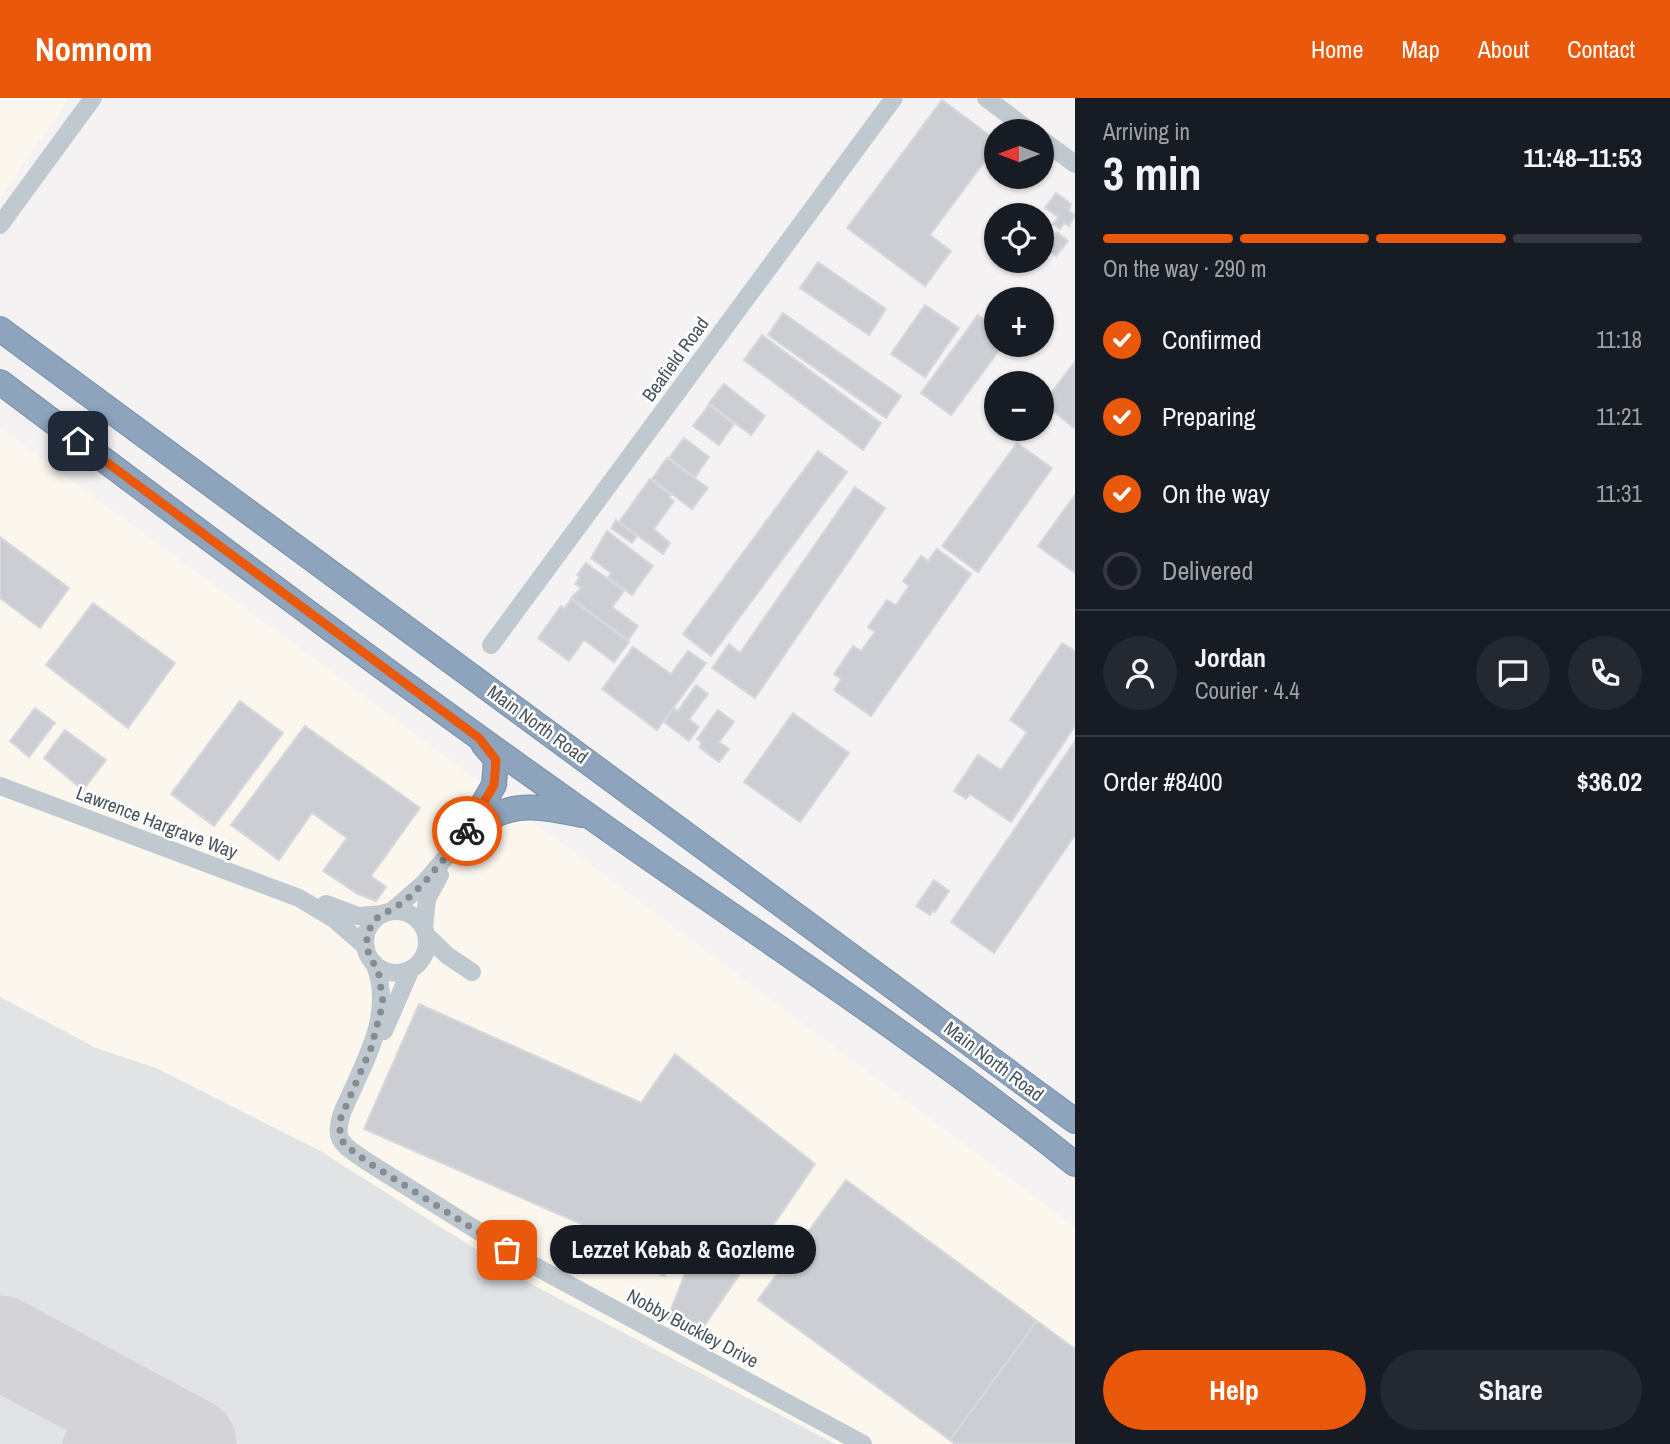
<!DOCTYPE html>
<meta charset="utf-8">
<style>
:root{--surface:#171b24;--page:#242831;--text:#f1f3f6;--muted:#9ea1a6;--line:#363941;--accent:#ea580c}
body{margin:0;font-family:"Archivo Narrow",sans-serif;background:var(--page);color:var(--text);height:100vh;display:flex;flex-direction:column;font-size:26px;white-space:nowrap}
*{box-sizing:border-box;margin:0}
p{font-size:23px;color:var(--muted)}
.icon{flex:none;width:38px;height:38px;fill:none;stroke:currentColor;stroke-width:2;stroke-linecap:round;stroke-linejoin:round}
.map{position:relative;flex:1;overflow:hidden}
.details{display:flex;flex-direction:column;background:var(--surface);width:595px}
.details>*{flex:none}
.needle{width:46px;rotate:270deg}
.tools{position:absolute;left:984px;top:21px;display:grid;gap:14px}
.tools a{display:grid;place-items:center;width:70px;height:70px;border-radius:50%;background:var(--surface);box-shadow:0 2px 5px #0004;font-size:35px}
.pin{position:absolute;display:grid;place-items:center;width:60px;height:60px;color:#fff;margin:-30px;border-radius:14px;box-shadow:0 4px 10px #0006}
.courier{position:absolute;display:grid;place-items:center;width:70px;height:70px;margin:-35px;border:5px solid #ea580c;border-radius:50%;background:#fff;color:#222;box-shadow:0 2px 9px #0007}
.bubble{position:absolute;height:49px;border-radius:24px;background:var(--surface);box-shadow:0 2px 5px #0004;font-size:23px;font-weight:700;line-height:49px;text-align:center}
.headline em{font-style:normal;font-weight:700}
.headline div{display:flex;flex-direction:column-reverse}
.headline{display:flex;align-items:center;justify-content:space-between;height:119px;padding:0 28px}
h1{font-size:46px;font-weight:700;line-height:52px}
.bar{display:grid;grid-template-columns:repeat(4,1fr);gap:10px 7px;align-content:center;height:84px;padding:0 28px}
.bar i{height:9px;border-radius:5px;background:var(--line)}
.bar .on{background:var(--accent)}
.bar p{grid-column:span 4}
.line{display:flex;align-items:center;gap:18px;padding:0 28px;border-top:2px solid var(--line)}
.line div{flex:1}
.round{display:grid;place-items:center;flex:none;width:74px;height:74px;border-radius:37px;background:var(--page)}
ol{padding:0 28px;list-style:none}
li{display:flex;align-items:center;gap:21px;height:77px}
li p{margin-inline-start:auto}
li .icon{padding:7px;border-radius:50%;background:var(--accent);color:#fff;stroke-width:4}
li:last-child{color:var(--muted)}
li i{width:38px;height:38px;border:4px solid var(--line);border-radius:50%}
.button{display:flex;gap:14px;margin-top:auto;padding:14px 28px}
.button a{flex:1;height:80px;border-radius:42px;background:var(--accent);color:#fff;font-size:28px;font-weight:700;line-height:80px;text-align:center}
.button a+a{background:var(--page);color:var(--text)}
header{display:flex;align-items:center;gap:42px;box-sizing:border-box;height:98px;padding:0 35px;background:var(--accent);color:#fff}
header strong{font-size:33px}
nav{display:flex;gap:38px;margin-inline-start:auto;font-size:24px}
main{display:flex;flex:1;min-height:0}
.map>svg:first-child{display:block}
.commercial{fill:#fcf7ee}
.airport{fill:#e1e3e5}
.lines{fill:none;stroke-linecap:round;stroke-linejoin:round}
.taxiway{stroke:#d4d4d6;stroke-width:37}
.runway{stroke:#d4d4d6;stroke-width:93}
.building{fill:#ccced3;stroke:#d6d8dc;stroke-width:2}
.highway-casing{stroke:#7890a8;stroke-width:26}
.minor{stroke:#c0c9cf;stroke-width:18}
.highway{stroke:#8da4bc;stroke-width:24}
.done{stroke:#868c92;stroke-width:7;stroke-dasharray:0 12.6}
.route{stroke:#ea580c;stroke-width:9}
.labels{text-anchor:middle;dominant-baseline:central;stroke-width:5;stroke-linejoin:round;paint-order:stroke}
.street-label{font-size:19px;fill:#4a555e;stroke:#fff}
</style>
<header>
<strong>Nomnom</strong>
<nav><a>Home</a><a>Map</a><a>About</a><a>Contact</a></nav>
</header>
<main>
<div class="map">
<svg width="1075" height="1346" viewBox="0 0 1075 1346">
<rect width="100%" height="100%" fill="#f4f2f2"/>
<path class="commercial" d="M0 0H69L0 100Z
M0 330 347 585 1075 1129V1346H835L531 1186 320 1053 156 970 96 950 0 899Z"/>
<path class="airport" d="M0 899 96 950 156 970 320 1053 531 1186 835 1346H0Z"/>
<g class="lines">
<path class="taxiway" d="M81 1346 106 1301"/>
<path class="runway" d="M0 1244 190 1346"/>
</g>
<path class="building" d="M942 2 996 42V48L930 137 951 153 925 188 847 130Z
M1056 95 1071 106 1069 113 1075 117 1069 128 1064 125 1060 131 1053 126 1058 119 1045 110Z
M1057 134 1068 143 1056 158 1045 150Z
M818 164 886 211 869 237 800 190Z
M925 207 959 230 925 279 891 256Z
M783 215 901 298 886 320 768 237Z
M978 217 996 230V247H1003L951 317 921 295Z
M762 237 881 325 863 352 744 262Z
M1075 264V329L1074 330 1043 305Z
M724 286 765 318 751 337 709 305Z
M709 307 734 326 719 347 693 328Z
M684 340 709 359 695 379 669 360Z
M1017 345 1052 370 978 474 942 448Z
M818 353 847 374 711 558 683 536Z
M667 360 708 390 692 411 652 381Z
M650 381 671 397 669 399 674 403 654 431 670 445 663 456 619 424Z
M855 389 885 410 755 600 712 570 729 546 740 555Z
M1075 397V475L1038 448Z
M616 422 637 438 632 445 611 430Z
M607 433 653 468 632 497 608 479 611 475 591 460Z
M0 439 69 490 40 530 0 500Z
M937 451 971 476 871 618 834 592 841 581 834 576 853 548 861 553 875 534 868 529 887 502 896 507 909 488 903 483 921 458 928 463Z
M586 465 624 493 612 509 638 528 628 542 571 500 581 490 575 486 580 479 577 477Z
M571 501 629 544 614 564 584 542 569 563 538 540 561 508 564 511Z
M93 505 175 565 128 630 46 567Z
M1062 545 1075 553V628L1011 724 970 696 966 701 954 693 978 657 1001 672 1027 634 1010 622Z
M633 549 671 576 688 553 706 565 657 632 602 591Z
M696 587 708 596 689 621 699 629 689 643 664 624 674 610 678 613Z
M240 603 283 635 214 728 171 696Z
M35 610 55 625 29 659 10 643Z
M718 612 734 624 719 644 729 651 719 664 699 649 702 645 697 641Z
M793 615 849 655 800 724 744 684Z
M305 628 420 710 371 778 386 789 376 803 358 796 323 773 347 740 312 715 279 762 231 727Z
M65 632 106 662 83 692 44 660Z
M1075 643V737L994 855 951 824Z
M934 782 949 793 935 814 933 812 930 817 916 808Z
M419 906 641 1005 675 956 815 1066 700 1234 667 1221 685 1176 669 1170 664 1178 597 1148 604 1136 364 1031Z
M846 1082 1037 1223 950 1342 758 1202Z
M1037 1223 1075 1251V1346H955L950 1342Z"/>
<g class="lines">
<defs>
<path id="highway" d="M0 231 1075 1023
M0 284C191 427 381 571 575 708 742 827 915 938 1075 1066
M468 731 494 687 496 661 483 646
M462 740C507 702 527 706 582 717"/>
</defs>
<use href="#highway" class="highway-casing"/>
<path class="minor" d="M986 0 1030 33
M1041 41 1075 66
M0 127 93 0
M491 547 894 0
M0 688 299 800 334 821 366 849
M326 806 358 818 383 816
M392 813 424 785 462 740
M365 844a31 31 0 1 1 62 0a31 31 0 1 1-62 0Z
M424 830 427 801 440 777
M426 837 448 858 472 874
M374 865C393 910 370 953 351 995 345 1008 337 1022 339 1037 341 1048 357 1056 366 1063L531 1166 863 1346
M384 933 411 871"/>
<use href="#highway" class="highway"/>
</g>
<g class="lines">
<path class="done" d="M467 733 424 785 404 804 378 819 368 833 366 849 379 877 383 905 371 950 340 1022V1039L345 1047 366 1063 507 1152"/>
<path class="route" d="M78 343 479 640 496 662 494 687 467 733"/>
</g>
<g class="labels">
<g class="street-label">
<text transform="translate(675 261) rotate(-54)">Beafield Road</text>
<text transform="translate(538 626) rotate(36)">Main North Road</text>
<text transform="translate(157 724) rotate(21)">Lawrence Hargrave Way</text>
<text transform="translate(994 963) rotate(37)">Main North Road</text>
<text transform="translate(693 1230) rotate(28)">Nobby Buckley Drive</text>
</g>
</g>
</svg>
<div class="tools">
<a><svg class="needle" viewBox="-14 -14 28 28"><path d="M0-13l5 13h-10z" fill="#e53935"/><path d="M0 13l5-13h-10z" fill="#9ea1a6"/></svg></a>
<a><svg class="icon" aria-label="locate" viewBox="0 0 24 24"><circle cx="12" cy="12" r="6"/><path d="M12 2v4M12 18v4M2 12h4M18 12h4"/></svg></a>
<a>+</a>
<a>−</a>
</div>
<div class="pin" style="left:507px;top:1152px;background:#ea580c"><svg class="icon" aria-label="bag" viewBox="0 0 24 24"><path d="M5 8h14l-1 12H6zM9 8a3 3 0 0 1 6 0"/></svg></div>
<div class="pin" style="left:78px;top:343px;background:#1f2937"><svg class="icon" aria-label="home" viewBox="0 0 24 24"><path d="M3 11l9-7 9 7M6 9v11h12V9"/></svg></div>
<div class="courier" style="left:467px;top:733px"><svg class="icon" aria-label="bike" viewBox="0 0 24 24"><circle cx="6" cy="16" r="4"/><circle cx="18" cy="16" r="4"/><path d="M6 16l4-8h5l3 8M10 8l3 8H6M13 5h3"/></svg></div>
<div class="bubble" style="left:550px;top:1127px;width:266px">Lezzet Kebab &amp; Gozleme</div>
</div>
<section class="details">
<div class="headline"><div><h1>3 min</h1><p>Arriving in</p></div><em>11:48–11:53</em></div>
<div class="bar"><i class="on"></i><i class="on"></i><i class="on"></i><i></i><p>On the way · 290 m</p></div>
<ol>
<li><svg class="icon" aria-label="check" viewBox="0 0 24 24"><path d="M5 12l5 5 9-10"/></svg>Confirmed<p>11:18</p></li>
<li><svg class="icon" aria-label="check" viewBox="0 0 24 24"><path d="M5 12l5 5 9-10"/></svg>Preparing<p>11:21</p></li>
<li><svg class="icon" aria-label="check" viewBox="0 0 24 24"><path d="M5 12l5 5 9-10"/></svg>On the way<p>11:31</p></li>
<li><i></i>Delivered</li>
</ol>
<div class="line" style="height:126px"><a class="round"><svg class="icon" aria-label="person" viewBox="0 0 24 24"><circle cx="12" cy="8" r="4"/><path d="M4 21q1-7 8-7t8 7"/></svg></a><div><b>Jordan</b><p>Courier · 4.4</p></div><a class="round"><svg class="icon" aria-label="chat" viewBox="0 0 24 24"><path d="M4 5h16v11H9l-5 4z"/></svg></a><a class="round"><svg class="icon" aria-label="phone" viewBox="0 0 24 24"><path d="M5 4h4l2 5-3 2q2 4 5 5l2-3 5 2v4C11 20 4 13 5 4z"/></svg></a></div>
<div class="line" style="height:91px"><div>Order #8400</div><b>$36.02</b></div>
<div class="button"><a>Help</a><a>Share</a></div>
</section>
</main>
